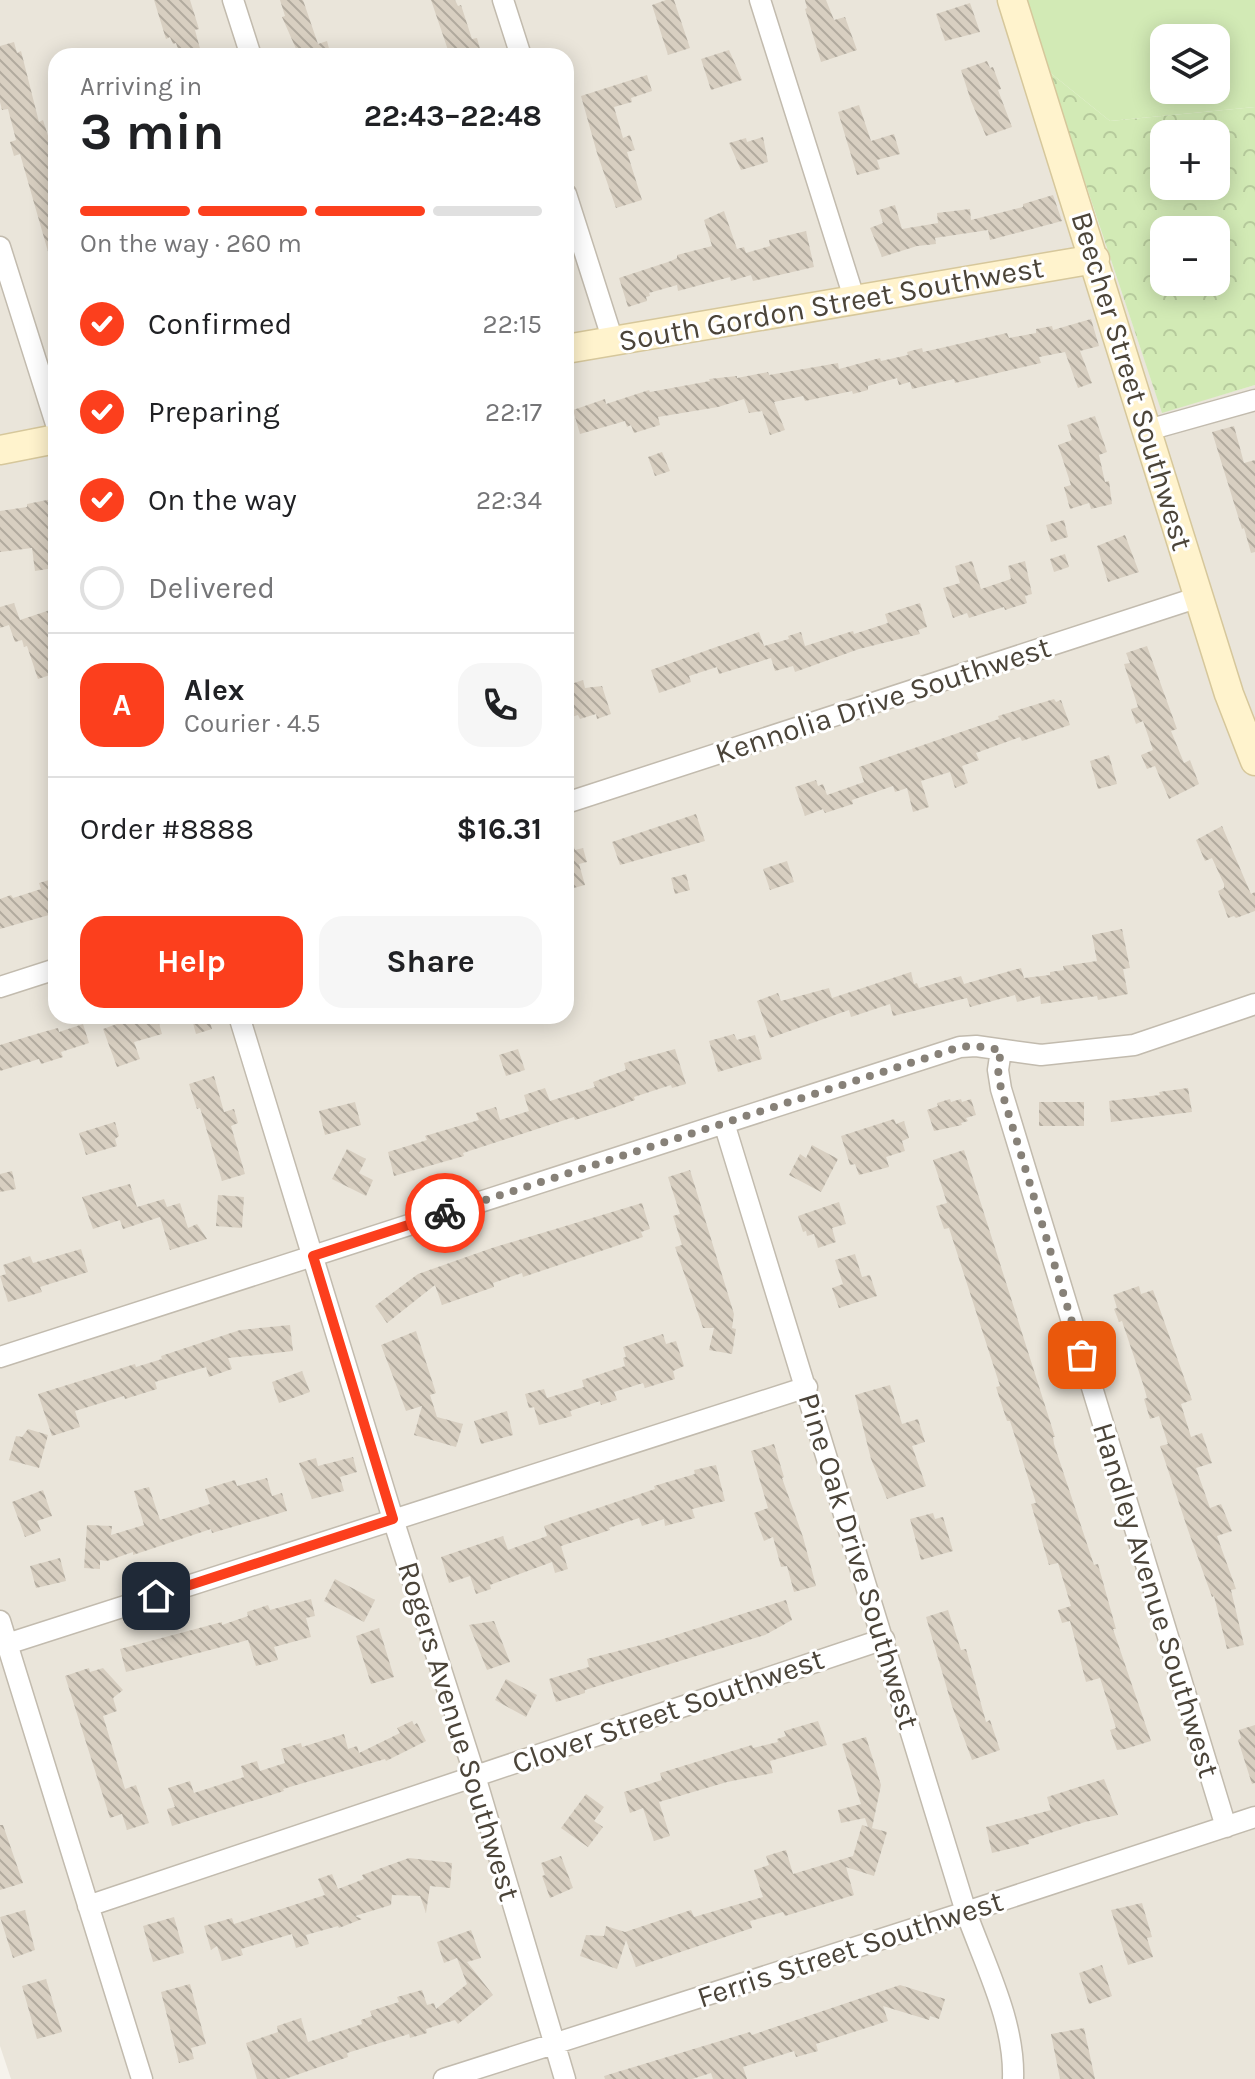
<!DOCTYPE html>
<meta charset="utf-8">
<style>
:root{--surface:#fff;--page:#f6f6f6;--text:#202124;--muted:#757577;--line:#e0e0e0;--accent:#fc3f1d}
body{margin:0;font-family:Karla,sans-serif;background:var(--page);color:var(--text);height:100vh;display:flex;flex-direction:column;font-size:30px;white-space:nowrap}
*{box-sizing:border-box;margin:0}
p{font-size:26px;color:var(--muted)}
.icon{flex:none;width:44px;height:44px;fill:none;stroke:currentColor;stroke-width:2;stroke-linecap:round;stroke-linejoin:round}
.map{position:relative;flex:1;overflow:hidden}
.side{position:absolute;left:48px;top:48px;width:526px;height:976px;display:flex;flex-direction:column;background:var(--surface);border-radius:24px;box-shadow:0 4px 20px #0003}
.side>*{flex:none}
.tools{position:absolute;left:1150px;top:24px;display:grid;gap:16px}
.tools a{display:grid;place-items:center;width:80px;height:80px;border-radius:16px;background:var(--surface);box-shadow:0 4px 20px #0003;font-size:40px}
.pin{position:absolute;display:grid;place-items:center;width:68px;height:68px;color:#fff;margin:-34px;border-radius:16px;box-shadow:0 4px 12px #0006}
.courier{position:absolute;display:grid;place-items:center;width:80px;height:80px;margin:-40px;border:6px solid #fc3f1d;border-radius:50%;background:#fff;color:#222;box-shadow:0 2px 10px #0007}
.headline em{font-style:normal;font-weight:700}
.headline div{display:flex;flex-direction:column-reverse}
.headline{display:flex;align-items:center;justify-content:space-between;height:136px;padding:0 32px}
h1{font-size:52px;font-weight:700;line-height:60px}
.bar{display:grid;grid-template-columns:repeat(4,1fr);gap:12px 8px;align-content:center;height:96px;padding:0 32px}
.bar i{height:10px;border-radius:6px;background:var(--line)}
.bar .selected{background:var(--accent)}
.bar p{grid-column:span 4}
.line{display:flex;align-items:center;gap:20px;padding:0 32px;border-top:2px solid var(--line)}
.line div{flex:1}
.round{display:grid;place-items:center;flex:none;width:84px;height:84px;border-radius:24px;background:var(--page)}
ol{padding:0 32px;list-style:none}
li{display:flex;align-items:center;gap:24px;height:88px}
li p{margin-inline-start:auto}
li .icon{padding:8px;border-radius:50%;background:var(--accent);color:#fff;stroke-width:4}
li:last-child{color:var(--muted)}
li i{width:44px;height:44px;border:4px solid var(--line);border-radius:50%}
.primary-button{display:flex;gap:16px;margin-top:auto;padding:16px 32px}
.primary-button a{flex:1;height:92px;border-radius:24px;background:var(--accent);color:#fff;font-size:32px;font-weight:700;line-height:92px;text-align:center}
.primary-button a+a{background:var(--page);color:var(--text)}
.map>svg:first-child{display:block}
.residential{fill:#eae5da;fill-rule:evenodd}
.grass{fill:#d2eab5;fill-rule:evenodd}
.forest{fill:url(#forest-crowns);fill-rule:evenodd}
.building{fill:url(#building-back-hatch)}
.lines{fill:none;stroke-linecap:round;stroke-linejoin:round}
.street-casing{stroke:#c2bbae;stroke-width:23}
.secondary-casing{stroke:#d6c79b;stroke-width:31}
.street{stroke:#fff;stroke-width:20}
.secondary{stroke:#fff3cd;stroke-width:28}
.done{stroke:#878178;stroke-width:8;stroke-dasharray:0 14.4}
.route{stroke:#fc3f1d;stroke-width:10}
.labels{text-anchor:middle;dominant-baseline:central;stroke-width:6;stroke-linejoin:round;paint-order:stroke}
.street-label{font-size:30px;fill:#4b4439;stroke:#fff}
</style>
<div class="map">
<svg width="1255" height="2079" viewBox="0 0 1255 2079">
<defs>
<pattern id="forest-crowns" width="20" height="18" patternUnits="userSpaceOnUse" patternTransform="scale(2)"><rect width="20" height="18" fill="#d2eab5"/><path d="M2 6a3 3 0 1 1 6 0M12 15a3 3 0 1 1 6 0" fill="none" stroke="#b6ca9c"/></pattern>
<pattern id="building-back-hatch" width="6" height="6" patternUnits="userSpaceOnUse" patternTransform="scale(2)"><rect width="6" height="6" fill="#d8cfc1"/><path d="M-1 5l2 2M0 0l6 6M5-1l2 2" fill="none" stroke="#b1aa9e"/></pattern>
</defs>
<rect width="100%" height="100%" fill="#f6f3ec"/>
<path class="residential" d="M0 0H1024L1162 412 1255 385V2079H11L0 2046ZM56 56H566V1016H56Z"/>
<path class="grass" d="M1024 0H1255V107L1110 121 1048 71ZM1164 38H1216V90H1164Z"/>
<path class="forest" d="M1048 71 1110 121 1255 107V385L1162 413ZM1164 134H1216V186H1164ZM1164 230H1216V282H1164Z"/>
<path class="building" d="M154 0H190L199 29 195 30 202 56H180L176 43 173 44 170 37 166 39Z
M280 0H303L318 44 327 41 331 56H290V53L297 51 282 17 285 16Z
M431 0H455L458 6 461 5 472 39 477 38 482 56H450Z
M666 0H674L690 48 668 55 652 5Z
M805 0H826L834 20 845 17 857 50 821 62 805 9 807 8Z
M970 3 980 32 945 41 936 14Z
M14 42 17 53 21 51 39 122 43 120 51 145H48L56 173V261L51 262 20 154 14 156 10 142 16 140 8 109 2 110 0 102V46Z
M729 50 742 80 711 90 701 59Z
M987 61 990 68 993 67 1001 89 998 90 1012 127 986 136 971 101 961 70Z
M647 75 652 91 631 98 632 102 614 107 623 138 630 135 635 150 627 152 642 200 616 208 597 153 581 96Z
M859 105 871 141 894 134 900 154 877 160 880 169 857 175 838 112Z
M763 137 768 162 741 170 729 143 746 138 747 142Z
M1053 195 1062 221 990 240 988 230 935 238 936 244 917 246 882 257 870 228 883 223 879 210 895 205 902 229 938 223 937 213 970 209 971 220 1023 207V204Z
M724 211 737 249 744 247 746 253 770 246 769 240 806 231 814 267 753 281 751 275 731 281 730 277 678 291 677 285 649 293 650 296 646 297 647 301 628 307 619 278 671 261 677 258V255L712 246 704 220Z
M1091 319 1099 346 1080 351 1092 383 1078 388 1065 352 1039 357 1041 363 955 383 954 379 912 389 910 382 899 385 897 378 868 386V390L853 394 852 391 805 401 803 396 774 402 785 430 770 435 762 411 749 413 744 399 718 407 658 417 660 425 634 433 631 425 627 427 625 421 580 434 573 410 605 399 606 404 649 390 650 392 710 381 709 379 737 376V378L768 372 769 375 838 363 839 369 880 358 881 361 908 355 907 352 922 348 923 352 1007 333 1009 338 1036 333V329L1052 326 1053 330Z
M1095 416 1107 452 1099 455 1105 482 1109 481 1112 504 1091 509 1089 503 1070 509 1064 487 1071 485 1058 445 1072 440 1067 425Z
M1234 426 1244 463 1255 460V552L1251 553 1244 528 1242 529 1212 432Z
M662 452 670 471 655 476 648 457Z
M52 499 56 535 49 536 54 568 35 571 32 548 0 552V511L27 507V504Z
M1064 520 1068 537 1051 542 1046 525Z
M1125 535 1139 572 1108 582 1097 546Z
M1065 554 1069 567 1054 572 1050 559Z
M972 561 981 589 1011 579 1008 566 1025 561 1032 594 1025 596 1027 603 1005 610 1004 607 969 618 967 613 953 618 943 588 960 583 955 566Z
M14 603 20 620 53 609 56 619V673L38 679 27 646 24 647 22 640 15 642 9 625 0 628V607Z
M920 603 927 627 918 630 920 634 859 649 795 672 793 666 775 671 771 658 719 674 717 667 689 676 691 682 659 693 651 670 759 632 764 646 789 639 788 636 801 632 805 646 853 631 854 634 888 623 885 614Z
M1147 646 1177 729 1171 731 1184 763 1190 760 1199 784 1169 799 1155 766 1147 769 1141 755 1153 750 1143 721 1136 724 1131 709 1138 707 1124 664 1130 663 1126 653Z
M583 680 585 688 602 686 611 714 597 719 596 714 580 719 578 715 568 718 566 696 571 694 568 685Z
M1054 699 1056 702 1061 700 1070 725 1022 741 1020 737 976 753 979 760 962 766 968 783 955 788 950 772 921 781 929 807 913 812 907 788 895 792 893 786 852 800 853 804 825 813 823 809 805 816 795 787 816 780 818 786 823 784 827 795 864 782 859 767 999 719 998 716Z
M1109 755 1117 784 1098 789 1090 761Z
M696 814 705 841 620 865 612 842Z
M1222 826 1251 894 1255 892V911L1236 918 1234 916 1228 918 1218 891 1224 888V884L1212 858 1205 861 1196 840Z
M566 834H570L575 850 583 848 587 862 579 864 585 885 566 890Z
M787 861 794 882 770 890 763 869Z
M686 874 690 890 675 894 671 878Z
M56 878V913L0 929V899L11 895 13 898 41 889 39 883Z
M1122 929 1130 968 1123 969 1128 994 1098 1000 1097 996 1041 1004 1040 996 1017 1002 1015 995 970 1007 967 998 893 1016 890 1004 851 1017 849 1010 770 1038 757 1001 778 993 781 1001 829 988 832 998 911 972 914 984 917 983 919 988 961 976 964 984 1021 968 1024 978 1050 975V972L1064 970 1063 966 1097 961 1092 935Z
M139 1016H157L162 1034 134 1042 140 1059 117 1067 103 1029Z
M191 1016H208L212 1029 196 1034Z
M83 1024 89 1043 61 1052 63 1057 41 1064 39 1059 0 1071V1045L43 1032 58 1028 59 1032Z
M734 1034 737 1040 755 1035 762 1059 718 1072 709 1041Z
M518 1049 525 1070 506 1076 499 1055Z
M675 1049 686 1084 672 1088 671 1085 634 1097 635 1100 613 1108 575 1120 574 1117 463 1153 464 1156 394 1176 388 1152 427 1140 425 1136 479 1120 476 1113 496 1107 500 1120 529 1111 524 1095 545 1088 550 1101 595 1087 593 1082 626 1070 624 1063Z
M214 1076 224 1112 234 1109 238 1123 231 1126 245 1174 222 1181 200 1108 197 1109 189 1084Z
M1188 1088 1192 1112 1111 1122 1109 1101 1160 1095 1159 1092Z
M950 1099 951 1102 961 1099 962 1102 971 1099 976 1115 966 1118 968 1121 961 1123 962 1125 934 1131 927 1110 938 1106 937 1103Z
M355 1102 361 1125 325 1135 319 1111Z
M1039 1102H1084V1126H1039Z
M894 1119 896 1124 904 1121 909 1138 902 1141 905 1151 886 1157 889 1167 859 1175 855 1164 850 1165 841 1136Z
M115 1122 119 1136 115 1139 117 1146 86 1155 79 1133Z
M812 1145 838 1159 821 1192 789 1175 800 1154 806 1158Z
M347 1149 366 1159 359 1173 373 1180 366 1196 332 1179Z
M964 1150 1055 1437H1053L1054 1444 1094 1565 1098 1564 1116 1629H1113L1151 1741 1125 1749 1117 1750 1110 1730 1116 1728 1100 1678 1086 1682 1070 1621 1062 1623 1058 1610 1071 1606 1058 1563 1049 1565 1031 1504 1036 1503 1010 1421H1007L996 1387 1000 1386 949 1228 944 1229 936 1206 947 1203 933 1160Z
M690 1170 734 1314 732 1328 736 1329 732 1354 709 1350 714 1328H703L675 1247 682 1245 673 1216 680 1214 668 1177Z
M12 1171 16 1189 0 1192V1174Z
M130 1184 137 1207 164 1199 167 1207 180 1203 188 1228 197 1224 207 1239 170 1250 160 1217 123 1229 120 1220 93 1229 82 1197Z
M218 1195 244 1197 242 1228 216 1226Z
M839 1202 846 1224 832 1228 836 1242 818 1248 814 1234 807 1236 806 1231 803 1232 798 1216Z
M642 1203 650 1229 641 1232 643 1237 523 1277 522 1273 493 1283 494 1287 442 1305 435 1285 387 1323 375 1306 418 1274 492 1248Z
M81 1249 88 1272 40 1287 42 1292 8 1302 0 1276 6 1274 3 1265 30 1256 33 1263Z
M855 1254 862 1277 870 1275 877 1296 839 1308 832 1288 843 1284 835 1260Z
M1139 1286 1141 1294 1153 1290 1192 1400 1181 1404 1191 1437 1202 1433 1212 1463 1196 1468 1210 1508 1221 1504 1232 1531 1217 1536 1236 1589 1231 1590 1244 1645 1227 1649 1214 1596 1212 1597 1188 1530 1160 1446 1168 1444 1159 1416 1150 1419 1144 1399 1147 1398 1143 1384 1122 1321 1119 1322 1114 1309 1117 1308 1113 1295Z
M290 1325 293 1351 228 1358 232 1369 209 1377 206 1367 155 1382 157 1389 125 1399 124 1396 75 1411 80 1427 52 1436 38 1394 135 1364 136 1367 162 1359 161 1356 240 1330Z
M416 1331 436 1393 430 1395 437 1417 463 1424 456 1447 414 1435 422 1406 406 1411 381 1345Z
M663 1334 666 1344 676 1341 684 1366 673 1371 675 1379 645 1388 643 1383 614 1392 617 1400 601 1405 600 1401 570 1411 572 1416 539 1425 534 1407 529 1408 525 1394 544 1389 547 1398 584 1387 582 1380 625 1366 623 1358 626 1357 623 1347Z
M302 1371 310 1392 279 1403 272 1382Z
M890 1385 902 1424 918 1419 925 1442 912 1446 926 1486 887 1499 871 1459 855 1395Z
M507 1411 513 1435 481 1444 474 1421Z
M28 1429 48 1435 39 1468 9 1460 16 1436 22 1437Z
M774 1444 784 1477 782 1478 803 1537 816 1586 794 1592 787 1566 781 1567 773 1537 764 1541 754 1513 768 1508 751 1451Z
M353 1457 357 1472 340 1477 344 1491 312 1499 299 1463 316 1458 318 1466Z
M716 1465 725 1501 692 1509 695 1518 665 1526 664 1519 642 1526 639 1518 609 1528 610 1530 561 1546 568 1569 555 1573 552 1562 490 1585 491 1589 476 1594 470 1576 449 1583 441 1557 503 1536 508 1550 547 1536 544 1526 655 1489 654 1486 695 1474 694 1470Z
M267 1478 272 1496 282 1493 287 1511 212 1533 211 1529 133 1555V1552L107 1561 100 1560V1569L84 1568 87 1525 112 1526 111 1535 144 1525 134 1491 149 1487 160 1520 210 1504 205 1489 235 1480 237 1486Z
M43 1490 52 1516 37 1521 41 1531 25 1537 12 1502Z
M933 1513 935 1519 943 1517 953 1551 921 1560 910 1519Z
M60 1558 66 1581 36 1588 30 1566Z
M335 1579 375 1600 364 1622 324 1601Z
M311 1599 315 1616 306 1618 311 1637 274 1647 278 1660 256 1666 248 1640 126 1672 120 1649 222 1622V1625L248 1616 247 1612 268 1605 270 1610Z
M786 1600 792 1620 765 1635 585 1690V1693L556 1702 549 1679 589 1667 587 1659 660 1640Z
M948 1610 961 1650 966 1649 986 1722 990 1720 1000 1750 972 1760 952 1706 926 1617Z
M494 1621 510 1662 487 1670 469 1625Z
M379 1628 394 1677 371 1684 356 1636Z
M89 1668 90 1672 103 1668 123 1690 113 1698 117 1711 103 1716 125 1789 136 1785 149 1823 127 1830 122 1814 110 1818 65 1676Z
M506 1679 537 1695 526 1717 495 1700Z
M412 1721 414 1725 417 1723 426 1741 386 1761 385 1759 283 1789 284 1791 172 1826 167 1809 175 1807 168 1788 190 1781 194 1793 244 1777 241 1766 257 1761 260 1771 285 1763 281 1749 301 1743 302 1747 344 1734 348 1749 357 1746 359 1753 400 1733 397 1728Z
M818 1721 827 1745 770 1761 773 1773 727 1782 659 1802 670 1836 654 1841 643 1808 630 1813 624 1792 662 1780 660 1773 752 1745 753 1748 778 1742 777 1739 786 1736 784 1731Z
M1255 1725V1783L1252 1784 1238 1740 1241 1738 1239 1730Z
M866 1737 881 1785 872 1828 887 1832 874 1876 846 1867 854 1895 785 1916 783 1912 750 1921 752 1928 636 1967 626 1940 617 1969 580 1956 586 1935 604 1936 606 1926 625 1932 691 1910 694 1917 763 1897 754 1870 769 1865 766 1856 786 1850 793 1874 853 1856 862 1825 868 1827 865 1818 841 1823 838 1810 861 1804 842 1744Z
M1104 1779 1118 1815 1085 1822 1028 1840 1029 1844 992 1853 986 1827 1051 1810 1047 1797Z
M586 1794 604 1807 594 1821 603 1827 588 1847 561 1828Z
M0 1825H3L23 1883 0 1890Z
M561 1856 573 1888 550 1898 542 1876 545 1875 541 1863Z
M409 1858 452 1863 450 1888 430 1886 426 1913 420 1896 392 1895 391 1905 355 1916 362 1919 339 1928 338 1926 306 1935 309 1944 296 1948 292 1934 241 1949 243 1955 222 1961 217 1946 211 1950 204 1926 232 1918 234 1924 325 1895 318 1879 332 1874 338 1889 364 1879 362 1875Z
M1142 1903 1152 1937 1147 1938 1153 1957 1128 1965 1111 1910Z
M25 1910 35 1950 13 1958 0 1917Z
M174 1917 184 1953 153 1962 143 1926Z
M471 1930 481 1958 467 1962 493 1995 458 2024 455 2020 426 2029 427 2033 410 2038 409 2034 347 2053 348 2057 285 2079H257L246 2043 278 2032 277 2026 301 2018 308 2042 362 2024 361 2020 372 2016 370 2011 399 2002 397 1997 422 1990 427 2005 434 2003 436 2009 467 1984 457 1958 444 1963 437 1942Z
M1102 1965 1112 1996 1089 2004 1079 1973Z
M46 1979 62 2032 37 2039 22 1986Z
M190 1984 206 2044 191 2048 194 2059 179 2063 161 1992Z
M900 1985 945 1999 939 2019 930 2016 929 2020 883 2006 888 2021 816 2044 818 2051 796 2057 794 2051 743 2067 747 2079H713L711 2073 692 2079H605L604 2076 750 2032 752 2035Z
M1084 2028 1095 2079H1060L1051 2034Z"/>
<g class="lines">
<defs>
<path id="street" d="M233 0 251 56
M503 0 521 56
M760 0 855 301
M566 194 613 341
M0 247 56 424
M1148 430 1255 400
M566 803 1199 597
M0 987 56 969
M239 1016 393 1519 475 1776 565 2079
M1001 1050 998 1070 1001 1089 1226 1827
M724 1123 966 1912C985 1965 1015 2022 1013 2079
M0 1357 960 1047 976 1046 1041 1055 1134 1045 1255 1004
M0 1621 142 2079
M7 1644 807 1387
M88 1906 884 1639
M444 2079 966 1912 1255 1817"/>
<path id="secondary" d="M1012 0 1229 694 1255 761
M566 349 1095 259
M0 450 56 439"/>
</defs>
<use href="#street" class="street-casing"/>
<use href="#secondary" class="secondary-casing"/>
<use href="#street" class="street"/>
<use href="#secondary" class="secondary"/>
</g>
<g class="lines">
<path class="done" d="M445 1213 960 1047 976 1046 1001 1050 998 1070 1001 1089 1082 1355"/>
<path class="route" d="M156 1596 393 1519 313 1256 445 1213"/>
</g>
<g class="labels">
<g class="street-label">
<text transform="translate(831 304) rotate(-10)">South Gordon Street Southwest</text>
<text transform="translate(1132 381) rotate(73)">Beecher Street Southwest</text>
<text transform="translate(883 700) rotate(-18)">Kennolia Drive Southwest</text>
<text transform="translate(859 1561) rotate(73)">Pine Oak Drive Southwest</text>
<text transform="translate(1156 1600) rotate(73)">Handley Avenue Southwest</text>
<text transform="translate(668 1711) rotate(-19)">Clover Street Southwest</text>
<text transform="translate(459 1731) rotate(73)">Rogers Avenue Southwest</text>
<text transform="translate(850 1949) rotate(-18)">Ferris Street Southwest</text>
</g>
</g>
</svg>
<div class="tools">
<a><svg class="icon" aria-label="layers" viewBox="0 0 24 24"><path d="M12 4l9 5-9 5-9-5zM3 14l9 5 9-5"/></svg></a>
<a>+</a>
<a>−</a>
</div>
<div class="pin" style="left:1082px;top:1355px;background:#ea580c"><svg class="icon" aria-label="bag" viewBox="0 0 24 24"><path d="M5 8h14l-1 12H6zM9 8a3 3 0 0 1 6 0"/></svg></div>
<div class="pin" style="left:156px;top:1596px;background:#1f2937"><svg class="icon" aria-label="home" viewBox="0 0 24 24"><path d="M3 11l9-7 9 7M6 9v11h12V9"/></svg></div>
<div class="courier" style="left:445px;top:1213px"><svg class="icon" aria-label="bike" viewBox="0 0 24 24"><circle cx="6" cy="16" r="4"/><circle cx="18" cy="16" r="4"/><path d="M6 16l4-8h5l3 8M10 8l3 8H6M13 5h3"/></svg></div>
<section class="side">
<div class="headline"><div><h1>3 min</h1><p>Arriving in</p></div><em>22:43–22:48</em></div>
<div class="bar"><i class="selected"></i><i class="selected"></i><i class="selected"></i><i></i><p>On the way · 260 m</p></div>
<ol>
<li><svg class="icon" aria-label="check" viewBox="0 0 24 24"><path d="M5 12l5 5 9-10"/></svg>Confirmed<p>22:15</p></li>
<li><svg class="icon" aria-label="check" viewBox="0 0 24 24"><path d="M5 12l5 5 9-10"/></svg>Preparing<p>22:17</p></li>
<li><svg class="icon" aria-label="check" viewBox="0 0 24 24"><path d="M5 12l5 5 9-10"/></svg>On the way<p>22:34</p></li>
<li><i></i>Delivered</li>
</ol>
<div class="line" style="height:144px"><b class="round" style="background:var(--accent);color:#fff">A</b><div><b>Alex</b><p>Courier · 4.5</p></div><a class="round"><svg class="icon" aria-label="phone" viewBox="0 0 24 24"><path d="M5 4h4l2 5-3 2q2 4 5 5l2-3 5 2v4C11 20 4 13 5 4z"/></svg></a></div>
<div class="line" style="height:104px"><div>Order #8888</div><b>$16.31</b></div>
<div class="primary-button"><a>Help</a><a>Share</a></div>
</section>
</div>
